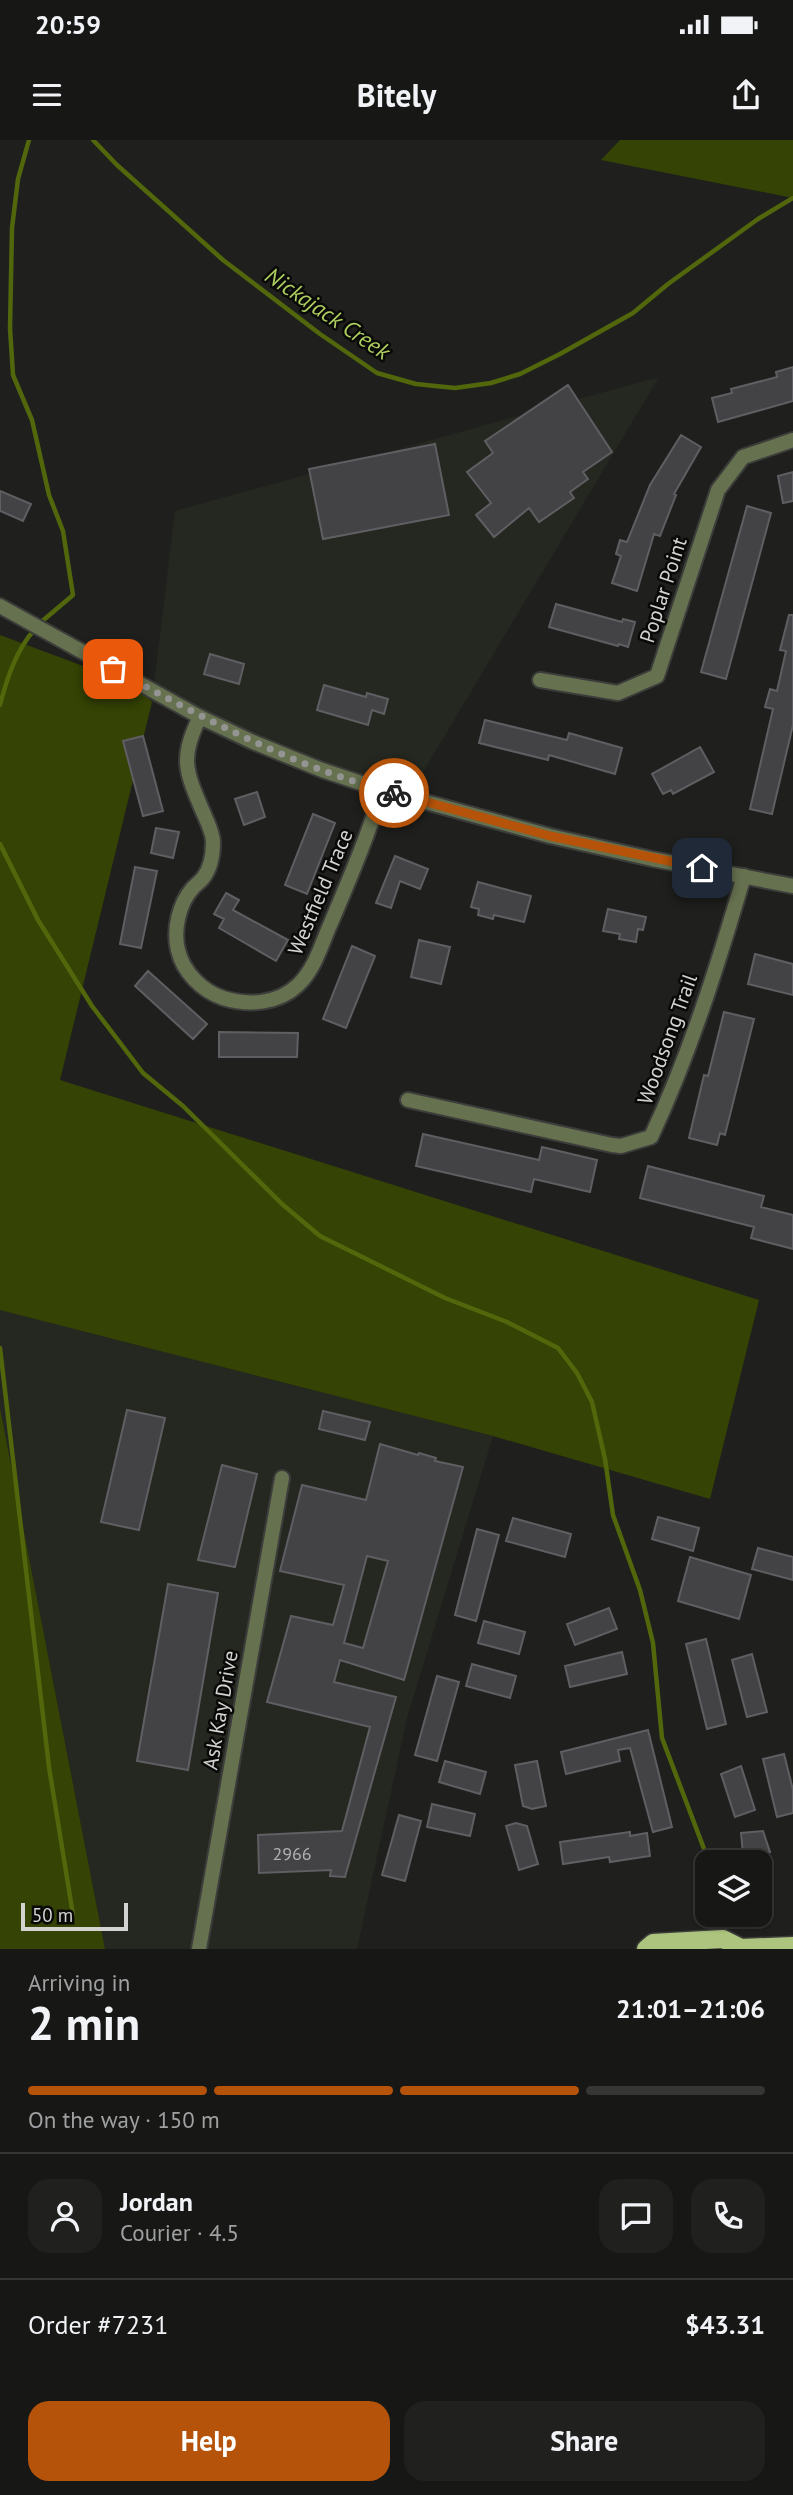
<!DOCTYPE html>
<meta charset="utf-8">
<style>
:root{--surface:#171816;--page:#20211f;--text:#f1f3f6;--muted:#9ea0a1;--line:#363735;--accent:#b45309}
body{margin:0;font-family:"PT Sans",sans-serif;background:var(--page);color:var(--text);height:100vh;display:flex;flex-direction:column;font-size:26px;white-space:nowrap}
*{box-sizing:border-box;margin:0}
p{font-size:23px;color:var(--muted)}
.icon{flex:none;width:38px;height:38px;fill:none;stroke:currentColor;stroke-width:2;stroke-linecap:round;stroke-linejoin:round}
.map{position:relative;height:1809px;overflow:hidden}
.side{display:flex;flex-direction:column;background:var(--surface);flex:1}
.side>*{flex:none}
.controls{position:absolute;left:695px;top:1710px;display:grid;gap:14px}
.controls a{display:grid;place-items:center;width:77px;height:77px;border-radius:14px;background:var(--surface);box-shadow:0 2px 5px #0004,0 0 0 2px var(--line);font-size:35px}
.scale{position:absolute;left:21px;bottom:18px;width:107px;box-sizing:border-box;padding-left:7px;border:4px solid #d3d3d2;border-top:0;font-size:19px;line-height:24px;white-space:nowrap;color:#d3d3d2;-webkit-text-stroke:5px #090a08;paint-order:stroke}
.pin{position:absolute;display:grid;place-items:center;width:60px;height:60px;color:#fff;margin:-30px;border-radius:14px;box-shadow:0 4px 10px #0006}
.courier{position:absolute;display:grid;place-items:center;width:70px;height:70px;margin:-35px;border:5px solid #b45309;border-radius:50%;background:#fff;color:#222;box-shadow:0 2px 9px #0007}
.overview em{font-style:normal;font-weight:700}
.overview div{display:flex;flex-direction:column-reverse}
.overview{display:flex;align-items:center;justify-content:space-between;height:119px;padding:0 28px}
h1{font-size:46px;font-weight:700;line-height:52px}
.bar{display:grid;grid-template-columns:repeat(4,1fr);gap:10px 7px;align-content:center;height:84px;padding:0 28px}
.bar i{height:9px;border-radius:5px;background:var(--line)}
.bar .on{background:var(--accent)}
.bar p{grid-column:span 4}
.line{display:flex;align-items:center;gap:18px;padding:0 28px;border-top:2px solid var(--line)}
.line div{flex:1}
.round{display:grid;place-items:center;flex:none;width:74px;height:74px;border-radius:21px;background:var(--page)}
.cta{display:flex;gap:14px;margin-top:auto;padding:14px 28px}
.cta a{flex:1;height:80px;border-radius:21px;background:var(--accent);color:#fff;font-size:28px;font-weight:700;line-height:80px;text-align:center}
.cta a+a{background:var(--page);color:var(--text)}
.status{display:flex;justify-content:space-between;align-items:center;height:49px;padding:0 35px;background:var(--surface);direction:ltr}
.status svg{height:19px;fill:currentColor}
header{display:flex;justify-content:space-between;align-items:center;height:91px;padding:0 28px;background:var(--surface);font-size:32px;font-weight:700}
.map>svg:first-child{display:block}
.built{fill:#252820}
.green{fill:#354304}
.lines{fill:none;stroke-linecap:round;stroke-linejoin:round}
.stream{stroke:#52670c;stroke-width:4.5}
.building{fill:#434346;stroke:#5f5e62;stroke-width:2;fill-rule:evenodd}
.minor-casing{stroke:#3c3d3a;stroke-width:18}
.tertiary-casing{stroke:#3c3d3a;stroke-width:18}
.primary-casing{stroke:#3c3d3a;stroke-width:21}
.minor{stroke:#667150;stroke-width:14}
.tertiary{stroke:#667150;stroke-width:14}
.primary{stroke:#adc47e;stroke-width:18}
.done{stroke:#949493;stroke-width:7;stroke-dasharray:0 12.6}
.route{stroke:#b45309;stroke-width:9}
.labels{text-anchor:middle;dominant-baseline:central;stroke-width:5;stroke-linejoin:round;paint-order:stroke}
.number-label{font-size:18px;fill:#afafaf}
.street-label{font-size:21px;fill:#d3d3d2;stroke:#090a08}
.water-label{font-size:23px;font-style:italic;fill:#aece5f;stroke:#090a08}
</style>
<div class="status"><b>20:59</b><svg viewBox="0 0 49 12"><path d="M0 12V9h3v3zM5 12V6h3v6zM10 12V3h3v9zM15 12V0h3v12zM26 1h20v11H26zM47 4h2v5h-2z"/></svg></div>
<header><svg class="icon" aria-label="menu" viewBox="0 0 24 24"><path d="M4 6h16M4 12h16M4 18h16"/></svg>Bitely<svg class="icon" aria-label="share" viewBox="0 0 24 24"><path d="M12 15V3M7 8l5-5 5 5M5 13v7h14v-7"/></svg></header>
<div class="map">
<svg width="793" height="1809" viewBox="0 0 793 1809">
<rect width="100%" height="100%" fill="#1f201d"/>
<path class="built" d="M659 237 408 657 152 562 175 371Z
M0 1170 493 1296 407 1578 357 1809H105L0 1268Z"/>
<path class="green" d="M620 0H793V58L601 20Z
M0 495 134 545 152 562 60 940 759 1160 710 1359 493 1296 0 1170Z
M0 1268 105 1809H0Z"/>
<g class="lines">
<path class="stream" d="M29 0 18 39 12 88 10 188 13 235 32 280 49 355 63 391 73 455 40 483
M93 0 117 25 223 120 320 194 377 233 416 244 455 248 491 243 520 234 560 214 633 173 668 144 758 79 793 58
M0 565C7 538 16 511 34 490
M0 704 38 780 92 866 143 933 183 966 282 1064 320 1096 445 1158 507 1182 558 1208 577 1233 592 1262 605 1319 613 1375 640 1450 653 1503 662 1598 709 1722
M0 1208 49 1627 73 1775"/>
</g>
<path class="building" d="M793 227V261L718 282 712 258 732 253 731 249 777 237 776 232Z
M568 245 612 312 583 332 588 339 570 352 574 358 539 382 529 368 494 397 476 375 491 363 467 332 493 313 485 301Z
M681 295 701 307 674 354 676 355 660 396 654 394 637 451 612 443 621 416 616 414 620 400 627 402 650 345Z
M435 304 449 375 323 399 309 329Z
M793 332V361L783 363 778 336Z
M0 351 31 364 23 381 0 371Z
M747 366 771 373 726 539 701 532Z
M556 464 622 482 623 479 635 482 628 507 619 504 618 506 549 487Z
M789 475H793V585L772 674 750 669 773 569 765 567 770 549 777 551 786 511 780 510Z
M210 514 244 524 239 544 204 534Z
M324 545 366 557 367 553 388 559 384 574 372 570 368 585 317 570Z
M485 580 567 600 569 593 622 608 615 634 549 615 548 620 479 603Z
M143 596 163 671 143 676 123 601Z
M700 607 714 632 673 654 671 650 663 654 652 634Z
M257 652 265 677 244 685 235 659Z
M313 674 335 683 307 754 285 745Z
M156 688 179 692 173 718 151 713Z
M395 716 428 729 420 749 400 741 391 768 376 763Z
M135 727 157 731 141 808 120 804Z
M478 742 531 756 524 782 494 775 493 779 478 775 479 769 471 767Z
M226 753 239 760 233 770 288 800 276 821 219 788 224 779 214 774Z
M608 769 646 777 643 790 638 789 636 802 619 799 620 794 603 791Z
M419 800 450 807 441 844 411 837Z
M352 806 375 816 346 888 323 879Z
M755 814 793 824V855L748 844Z
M148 831 207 884 193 899 135 846Z
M724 872 754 879 725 995 720 993 717 1005 689 998 704 935 708 936Z
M219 892 298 893 297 917H219Z
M423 994 539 1020 542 1007 597 1020 590 1052 534 1039 531 1052 416 1026Z
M648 1026 764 1056 761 1067 793 1075V1109L751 1098 754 1087 640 1058Z
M127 1270 165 1278 139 1390 101 1382Z
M323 1271 370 1282 365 1300 319 1289Z
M380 1304 418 1315 419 1313 436 1318 435 1321 463 1327 404 1540 340 1520 334 1542 396 1557 345 1737 330 1736 331 1730 259 1733 258 1695 342 1691 370 1587 267 1562 291 1476 333 1485 344 1445 280 1431 302 1345 366 1360ZM367 1416 388 1421 363 1508 344 1503Z
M222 1325 257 1334 235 1427 198 1420Z
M658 1377 699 1388 693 1411 652 1399Z
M513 1378 571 1394 565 1417 506 1401Z
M477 1389 499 1395 476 1481 455 1475Z
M758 1408 793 1417V1440L752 1429Z
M690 1417 751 1435 739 1479 678 1461Z
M168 1444 218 1453 188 1630 137 1621Z
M609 1468 617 1489 575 1505 567 1484Z
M484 1481 525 1492 519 1514 478 1503Z
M706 1499 726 1584 707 1589 686 1504Z
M622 1512 627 1534 570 1547 565 1526Z
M752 1514 767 1572 747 1577 732 1520Z
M472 1524 516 1536 510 1558 466 1546Z
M437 1536 459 1542 437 1621 415 1615Z
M648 1590 672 1687 653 1692 630 1608 618 1610 620 1621 566 1634 561 1612Z
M784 1614 793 1650V1673L777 1677 763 1619Z
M445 1621 486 1632 480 1654 439 1642Z
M537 1621 546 1666 532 1669 523 1666 515 1625Z
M741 1626 755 1670 735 1677 721 1634Z
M432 1664 475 1674 470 1696 427 1687Z
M399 1675 421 1681 405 1741 382 1735Z
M516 1683 527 1686 538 1724 519 1730 506 1686Z
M763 1691 770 1712 743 1714 741 1693Z
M630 1692V1696L647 1693 650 1716 610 1722 609 1717 563 1724 560 1702Z"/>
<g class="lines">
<defs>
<path id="minor" d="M540 540 618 553 657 536 718 350 743 317 793 300
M200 577C179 618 186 632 203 672 207 681 213 693 213 702 213 714 211 728 203 738 200 742 195 745 192 749 179 764 173 790 178 810 183 832 202 851 223 858 248 866 278 864 298 845 315 829 321 805 330 785 349 740 368 696 382 650
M408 960 612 1005 621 1006 651 997C690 914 718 824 744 736
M199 1809 282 1338"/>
<path id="tertiary" d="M0 466 200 577 253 602 322 630 382 650 550 696 652 719 793 746"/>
<path id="primary" d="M646 1809 653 1803 723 1799 741 1808 793 1806"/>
</defs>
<use href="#minor" class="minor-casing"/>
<use href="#tertiary" class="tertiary-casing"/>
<use href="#primary" class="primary-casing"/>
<use href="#minor" class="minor"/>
<use href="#tertiary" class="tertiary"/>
<use href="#primary" class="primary"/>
</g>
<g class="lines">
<path class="done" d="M113 529C204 578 293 627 394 653"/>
<path class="route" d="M394 653 550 696 702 728"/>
</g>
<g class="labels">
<g class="number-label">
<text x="292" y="1713">2966</text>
</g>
<g class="street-label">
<text transform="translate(663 450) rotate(-72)">Poplar Point</text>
<text transform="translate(320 752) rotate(-67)">Westfield Trace</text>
<text transform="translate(667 899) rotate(-70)">Woodsong Trail</text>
<text transform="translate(220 1570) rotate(-80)">Ask Kay Drive</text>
</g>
<g class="water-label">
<text transform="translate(328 173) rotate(34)">Nickajack Creek</text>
</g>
</g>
</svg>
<div class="controls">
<a><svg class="icon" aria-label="layers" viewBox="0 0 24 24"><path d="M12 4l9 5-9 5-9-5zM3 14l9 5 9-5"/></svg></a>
</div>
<div class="scale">50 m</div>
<div class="pin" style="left:113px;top:529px;background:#ea580c"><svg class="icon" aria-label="bag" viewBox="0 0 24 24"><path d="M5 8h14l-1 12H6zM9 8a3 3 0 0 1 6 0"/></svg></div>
<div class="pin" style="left:702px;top:728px;background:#1f2937"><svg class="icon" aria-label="home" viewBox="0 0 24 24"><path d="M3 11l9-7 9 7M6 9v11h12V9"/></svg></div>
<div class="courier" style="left:394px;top:653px"><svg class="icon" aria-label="bike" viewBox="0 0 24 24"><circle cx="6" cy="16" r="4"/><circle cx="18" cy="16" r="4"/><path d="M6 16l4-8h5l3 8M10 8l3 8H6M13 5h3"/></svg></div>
</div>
<section class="side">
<div class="overview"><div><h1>2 min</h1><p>Arriving in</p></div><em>21:01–21:06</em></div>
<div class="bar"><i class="on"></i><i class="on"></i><i class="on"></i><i></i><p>On the way · 150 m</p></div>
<div class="line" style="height:126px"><a class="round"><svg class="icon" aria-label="person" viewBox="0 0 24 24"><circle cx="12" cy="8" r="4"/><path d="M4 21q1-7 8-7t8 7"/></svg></a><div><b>Jordan</b><p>Courier · 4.5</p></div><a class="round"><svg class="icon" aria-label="chat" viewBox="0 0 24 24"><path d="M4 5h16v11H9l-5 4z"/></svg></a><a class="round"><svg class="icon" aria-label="phone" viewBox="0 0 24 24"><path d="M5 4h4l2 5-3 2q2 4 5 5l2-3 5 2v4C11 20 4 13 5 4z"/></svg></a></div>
<div class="line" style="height:91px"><div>Order #7231</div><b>$43.31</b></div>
<div class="cta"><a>Help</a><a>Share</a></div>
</section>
